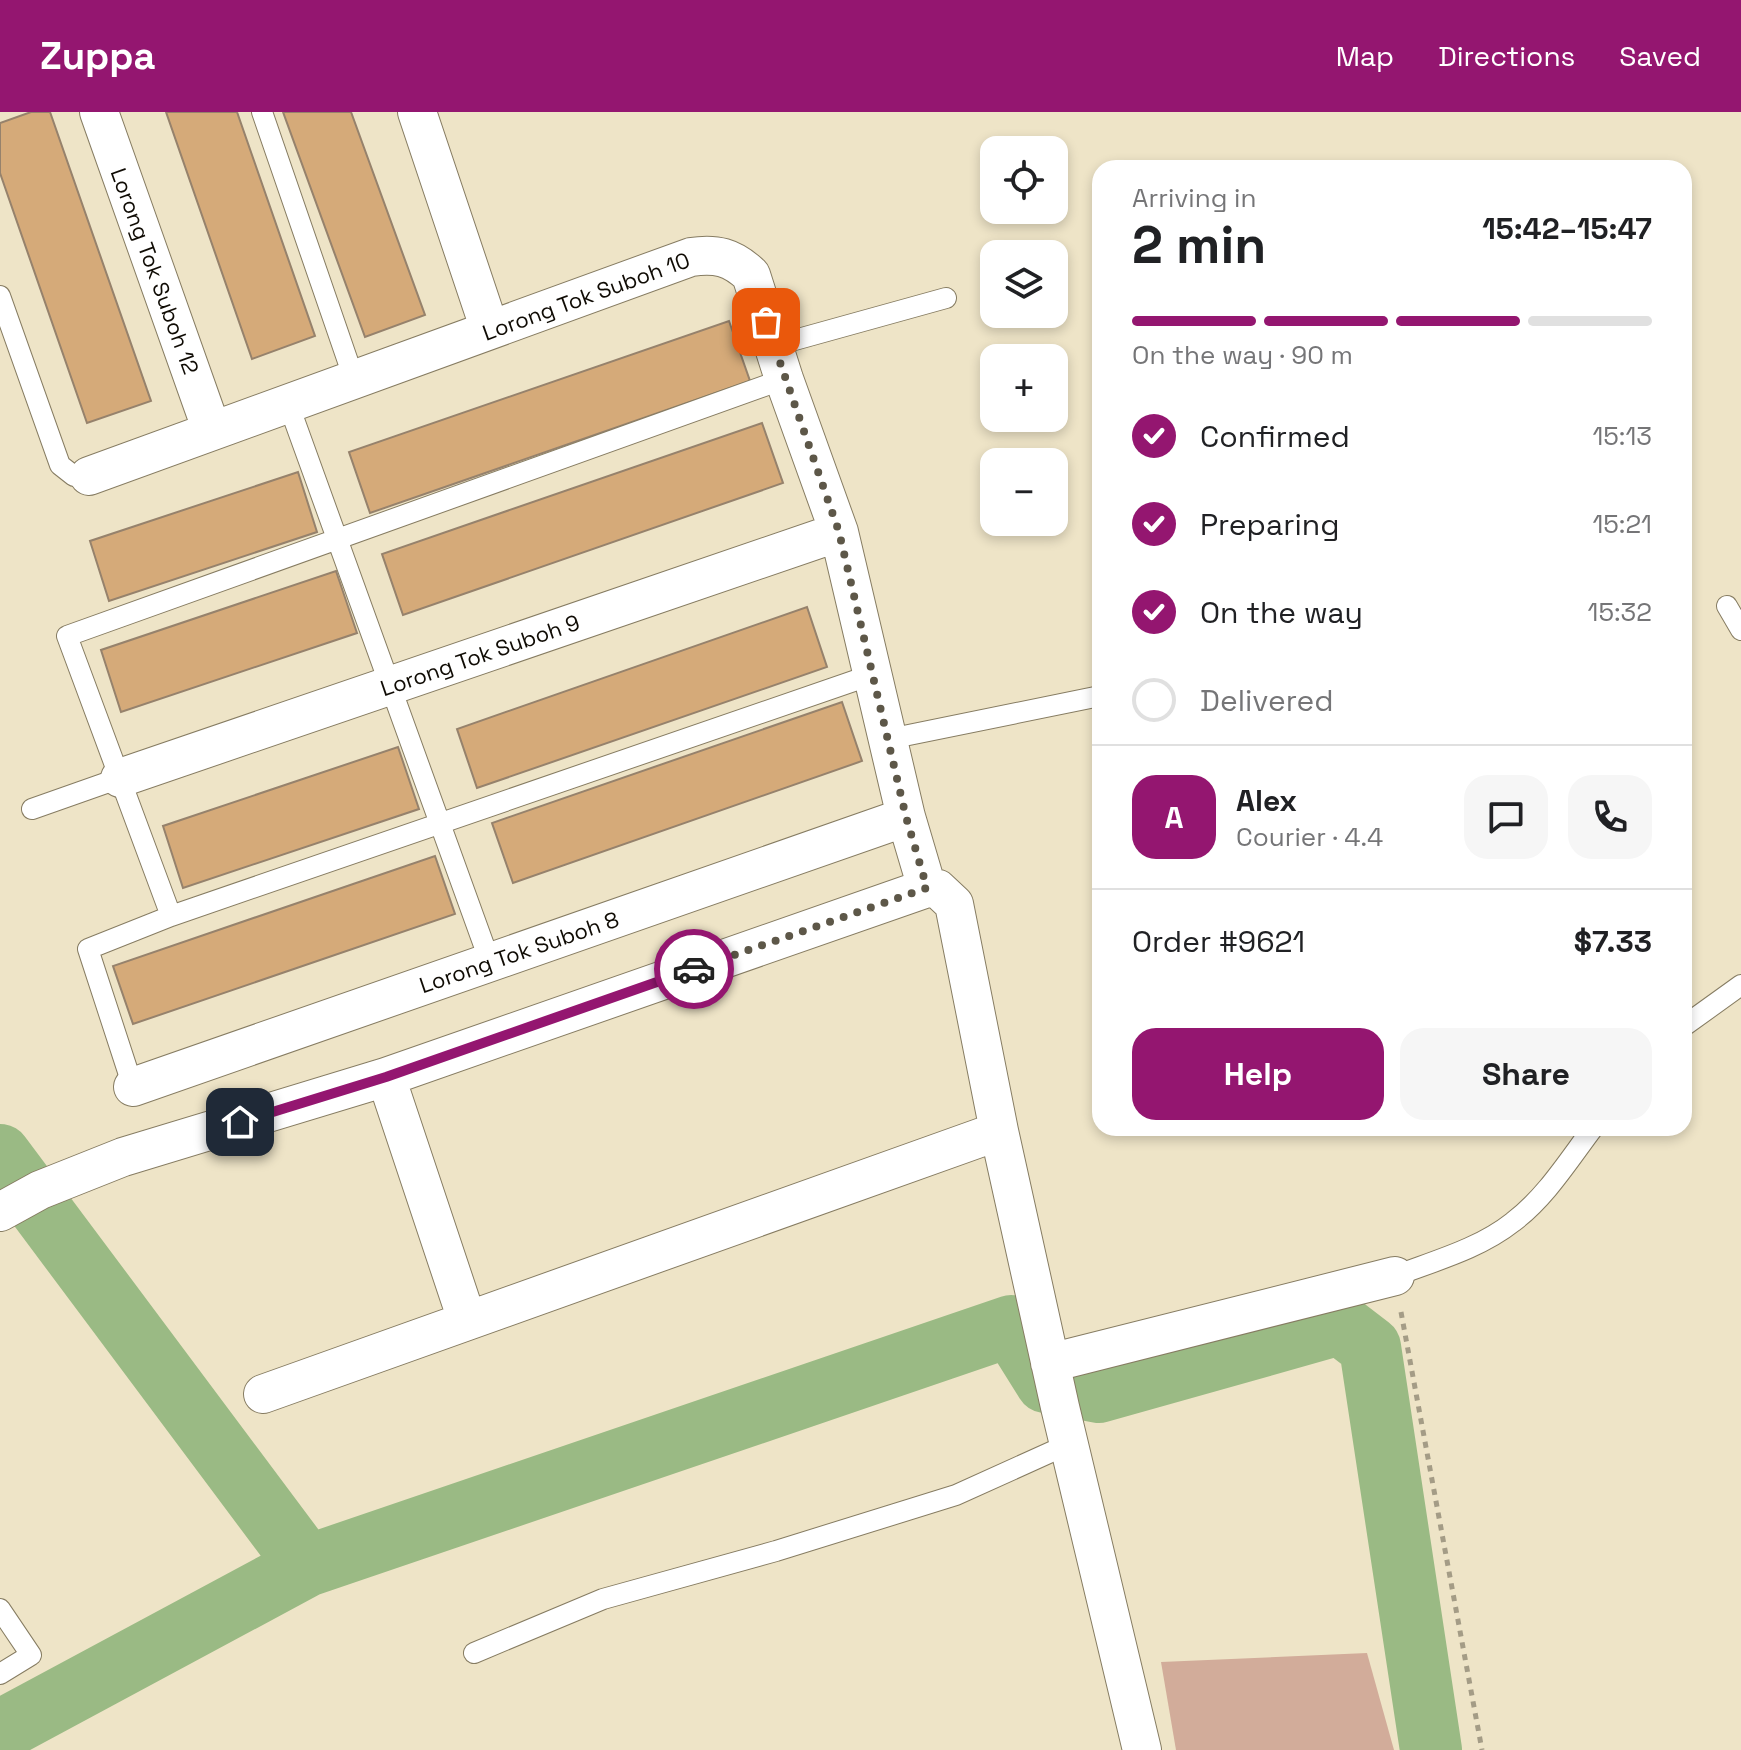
<!DOCTYPE html>
<meta charset="utf-8">
<style>
:root{--surface:#fff;--page:#f6f6f6;--text:#202124;--muted:#757577;--line:#e0e0e0;--accent:#941670}
body{margin:0;font-family:"Space Grotesk",sans-serif;background:var(--page);color:var(--text);height:100vh;display:flex;flex-direction:column;font-size:30px;white-space:nowrap}
*{box-sizing:border-box;margin:0}
p{font-size:26px;color:var(--muted)}
.icon{flex:none;width:44px;height:44px;fill:none;stroke:currentColor;stroke-width:2;stroke-linecap:round;stroke-linejoin:round}
.map{position:relative;flex:1;overflow:hidden}
.panel{position:absolute;left:1092px;top:48px;width:600px;height:976px;display:flex;flex-direction:column;background:var(--surface);border-radius:24px;box-shadow:0 4px 12px #0003}
.panel>*{flex:none}
.fabs{position:absolute;left:980px;top:24px;display:grid;gap:16px}
.fabs a{display:grid;place-items:center;width:88px;height:88px;border-radius:16px;background:var(--surface);box-shadow:0 4px 12px #0003;font-size:40px}
.pin{position:absolute;display:grid;place-items:center;width:68px;height:68px;color:#fff;margin:-34px;border-radius:16px;box-shadow:0 4px 12px #0006}
.courier{position:absolute;display:grid;place-items:center;width:80px;height:80px;margin:-40px;border:6px solid #941670;border-radius:50%;background:#fff;color:#222;box-shadow:0 2px 10px #0007}
.overview em{font-style:normal;font-weight:700}
.overview div{display:flex;flex-direction:column-reverse}
.overview{display:flex;align-items:center;justify-content:space-between;height:136px;padding:0 40px}
h1{font-size:52px;font-weight:700;line-height:60px}
.bar{display:grid;grid-template-columns:repeat(4,1fr);gap:12px 8px;align-content:center;height:96px;padding:0 40px}
.bar i{height:10px;border-radius:6px;background:var(--line)}
.bar .on{background:var(--accent)}
.bar p{grid-column:span 4}
.line{display:flex;align-items:center;gap:20px;padding:0 40px;border-top:2px solid var(--line)}
.line div{flex:1}
.round{display:grid;place-items:center;flex:none;width:84px;height:84px;border-radius:24px;background:var(--page)}
ol{padding:0 40px;list-style:none}
li{display:flex;align-items:center;gap:24px;height:88px}
li p{margin-inline-start:auto}
li .icon{padding:8px;border-radius:50%;background:var(--accent);color:#fff;stroke-width:4}
li:last-child{color:var(--muted)}
li i{width:44px;height:44px;border:4px solid var(--line);border-radius:50%}
.action{display:flex;gap:16px;margin-top:auto;padding:16px 40px}
.action a{flex:1;height:92px;border-radius:24px;background:var(--accent);color:#fff;font-size:32px;font-weight:700;line-height:92px;text-align:center}
.action a+a{background:var(--page);color:var(--text)}
header{display:flex;align-items:center;gap:48px;box-sizing:border-box;height:112px;padding:0 40px;background:var(--accent);color:#fff}
header strong{font-size:38px}
nav{display:flex;gap:44px;margin-inline-start:auto;font-size:28px}
.map>svg:first-child{display:block}
.green{fill:#d2ac9a}
.lines{fill:none;stroke-linecap:round;stroke-linejoin:round}
.river{stroke:#9aba84;stroke-width:62}
.building{fill:#d5aa79;stroke:#96826c;stroke-width:2}
.service-casing{stroke:#867c62;stroke-width:22}
.minor-casing{stroke:#867c62;stroke-width:40}
.path{stroke:#a49c86;stroke-width:5;stroke-dasharray:6 6;stroke-linecap:butt}
.service{stroke:#fff;stroke-width:20}
.minor{stroke:#fff;stroke-width:38}
.done{stroke:#5d5748;stroke-width:8;stroke-dasharray:0 14.4}
.route{stroke:#941670;stroke-width:10}
.labels{text-anchor:middle;dominant-baseline:central;stroke-width:7;stroke-linejoin:round;paint-order:stroke}
.street-label{font-size:22px;fill:#0f0b04;stroke:#fff}
</style>
<header>
<strong>Zuppa</strong>
<nav><a>Map</a><a>Directions</a><a>Saved</a></nav>
</header>
<div class="map">
<svg width="1741" height="1638" viewBox="0 0 1741 1638">
<rect width="100%" height="100%" fill="#eee4c7"/>
<path class="green" d="M1367 1541 1394 1638H1176L1161 1550Z"/>
<g class="lines">
<path class="river" d="M0 1043 307 1454
M0 1619 307 1454 1011 1214 1046 1270 1099 1280 1340 1212 1370 1235 1431 1638"/>
</g>
<path class="building" d="M31 0H50L151 289 87 311 0 61V11Z
M166 0H237L315 224 252 247Z
M283 0H351L425 203 365 225Z
M729 209 750 269 370 401 349 340Z
M762 311 783 371 403 503 382 442Z
M298 360 317 420 109 489 90 429Z
M336 459 357 521 121 600 101 538Z
M807 495 827 555 477 676 457 617Z
M842 590 862 649 513 771 492 711Z
M398 635 419 697 183 776 163 714Z
M435 744 455 802 133 912 113 854Z"/>
<g class="lines">
<defs>
<path id="service" d="M262 0 354 267
M0 184 60 353 74 364H89
M773 234 946 186
M288 291 490 850
M1727 494 1741 518
M889 627 1100 584
M32 697 120 666
M171 804 67 524 784 267
M1684 914 1741 873
M133 975 88 837 171 804 874 562
M1395 1164C1434 1149 1479 1137 1513 1110 1546 1085 1568 1049 1593 1016
M0 1497 31 1543 0 1562
M474 1541 603 1487 776 1439 956 1383 1071 1331"/>
<path id="minor" d="M99 0 212 319
M417 0 490 218
M89 364 691 145C716 141 732 145 751 163L784 267 839 420 906 705 927 776
M120 666 839 420
M386 965 467 1208
M133 975 906 705
M0 1100 40 1078 123 1045 386 965 927 776 938 777 954 792 999 1019 1060 1295 1142 1638
M1050 1251 1395 1164
M263 1282 999 1019"/>
</defs>
<use href="#service" class="service-casing"/>
<use href="#minor" class="minor-casing"/>
<path class="path" d="M1401 1200 1482 1638"/>
<use href="#service" class="service"/>
<use href="#minor" class="minor"/>
</g>
<g class="lines">
<path class="done" d="M694 857 927 776 906 705 839 420 766 210"/>
<path class="route" d="M240 1010 386 965 694 857"/>
</g>
<g class="labels">
<g class="street-label">
<text transform="translate(155 159) rotate(70)">Lorong Tok Suboh 12</text>
<text transform="translate(586 184) rotate(-20)">Lorong Tok Suboh 10</text>
<text transform="translate(480 543) rotate(-19)">Lorong Tok Suboh 9</text>
<text transform="translate(519 840) rotate(-19)">Lorong Tok Suboh 8</text>
</g>
</g>
</svg>
<div class="fabs">
<a><svg class="icon" aria-label="locate" viewBox="0 0 24 24"><circle cx="12" cy="12" r="6"/><path d="M12 2v4M12 18v4M2 12h4M18 12h4"/></svg></a>
<a><svg class="icon" aria-label="layers" viewBox="0 0 24 24"><path d="M12 4l9 5-9 5-9-5zM3 14l9 5 9-5"/></svg></a>
<a>+</a>
<a>−</a>
</div>
<div class="pin" style="left:766px;top:210px;background:#ea580c"><svg class="icon" aria-label="bag" viewBox="0 0 24 24"><path d="M5 8h14l-1 12H6zM9 8a3 3 0 0 1 6 0"/></svg></div>
<div class="pin" style="left:240px;top:1010px;background:#1f2937"><svg class="icon" aria-label="home" viewBox="0 0 24 24"><path d="M3 11l9-7 9 7M6 9v11h12V9"/></svg></div>
<div class="courier" style="left:694px;top:857px"><svg class="icon" aria-label="car" viewBox="0 0 24 24"><path d="M5 17H2v-5l4-1 3-4h7l3 4 3 1v5h-3M9 17h6M6 11h13"/><circle cx="7" cy="17" r="2"/><circle cx="17" cy="17" r="2"/></svg></div>
<section class="panel">
<div class="overview"><div><h1>2 min</h1><p>Arriving in</p></div><em>15:42–15:47</em></div>
<div class="bar"><i class="on"></i><i class="on"></i><i class="on"></i><i></i><p>On the way · 90 m</p></div>
<ol>
<li><svg class="icon" aria-label="check" viewBox="0 0 24 24"><path d="M5 12l5 5 9-10"/></svg>Confirmed<p>15:13</p></li>
<li><svg class="icon" aria-label="check" viewBox="0 0 24 24"><path d="M5 12l5 5 9-10"/></svg>Preparing<p>15:21</p></li>
<li><svg class="icon" aria-label="check" viewBox="0 0 24 24"><path d="M5 12l5 5 9-10"/></svg>On the way<p>15:32</p></li>
<li><i></i>Delivered</li>
</ol>
<div class="line" style="height:144px"><b class="round" style="background:var(--accent);color:#fff">A</b><div><b>Alex</b><p>Courier · 4.4</p></div><a class="round"><svg class="icon" aria-label="chat" viewBox="0 0 24 24"><path d="M4 5h16v11H9l-5 4z"/></svg></a><a class="round"><svg class="icon" aria-label="phone" viewBox="0 0 24 24"><path d="M5 4h4l2 5-3 2q2 4 5 5l2-3 5 2v4C11 20 4 13 5 4z"/></svg></a></div>
<div class="line" style="height:104px"><div>Order #9621</div><b>$7.33</b></div>
<div class="action"><a>Help</a><a>Share</a></div>
</section>
</div>
